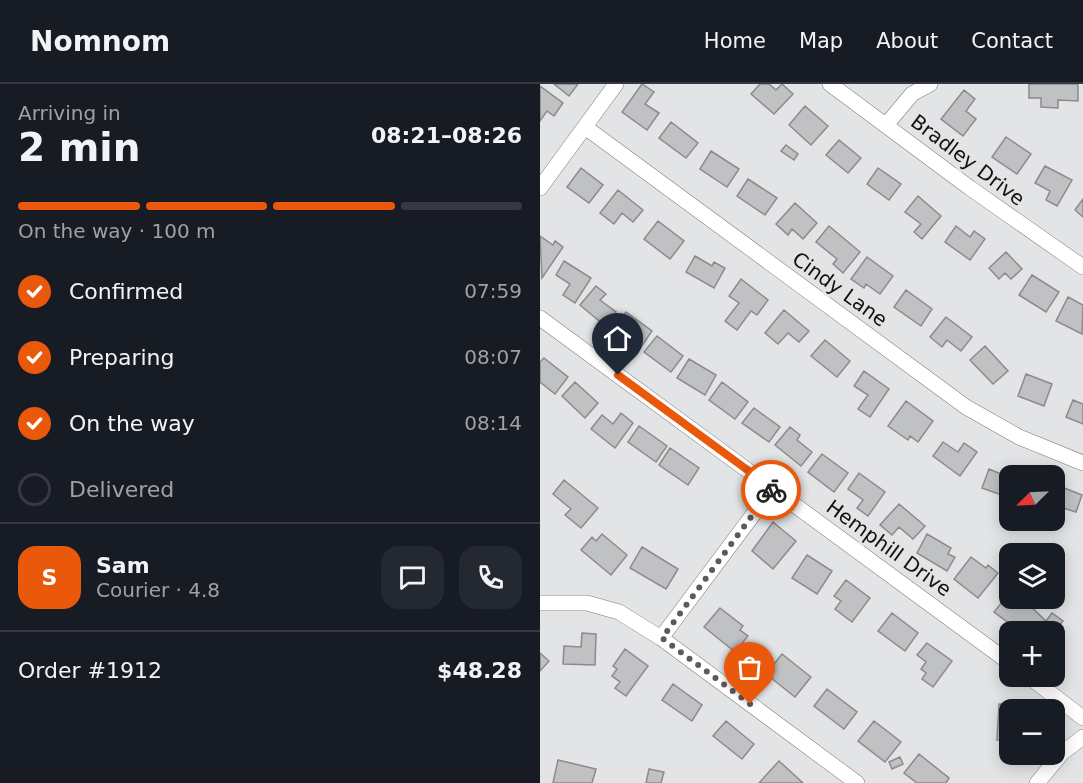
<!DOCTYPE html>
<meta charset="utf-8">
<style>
:root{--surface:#171b24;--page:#242831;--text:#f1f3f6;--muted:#9ea1a6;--line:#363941;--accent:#ea580c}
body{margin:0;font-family:"DejaVu Sans",sans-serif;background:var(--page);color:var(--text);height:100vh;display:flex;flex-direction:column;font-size:22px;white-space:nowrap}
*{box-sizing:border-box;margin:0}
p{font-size:20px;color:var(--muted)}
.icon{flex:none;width:33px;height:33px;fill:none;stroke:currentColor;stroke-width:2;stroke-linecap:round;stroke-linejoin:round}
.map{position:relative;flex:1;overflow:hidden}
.drawer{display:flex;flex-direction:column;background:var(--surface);width:540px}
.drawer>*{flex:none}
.needle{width:39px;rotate:246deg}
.controls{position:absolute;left:459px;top:381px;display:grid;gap:12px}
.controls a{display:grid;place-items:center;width:66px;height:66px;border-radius:12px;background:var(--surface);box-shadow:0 3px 15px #0003;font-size:30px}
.pin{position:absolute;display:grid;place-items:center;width:51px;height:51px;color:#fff;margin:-62px -26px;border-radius:50% 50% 50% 0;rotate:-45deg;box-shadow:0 0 6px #0007}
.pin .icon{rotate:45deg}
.courier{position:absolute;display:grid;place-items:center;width:60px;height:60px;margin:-30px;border:4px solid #ea580c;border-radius:50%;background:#fff;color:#222;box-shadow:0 2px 8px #0007}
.summary em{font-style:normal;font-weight:800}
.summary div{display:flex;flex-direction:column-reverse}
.summary{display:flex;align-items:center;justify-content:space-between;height:102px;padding:0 18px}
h1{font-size:39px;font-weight:800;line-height:45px}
.bar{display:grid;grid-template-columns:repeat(4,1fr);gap:9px 6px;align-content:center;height:72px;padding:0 18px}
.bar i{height:8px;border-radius:4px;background:var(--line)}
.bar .on{background:var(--accent)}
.bar p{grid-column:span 4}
.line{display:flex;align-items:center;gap:15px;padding:0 18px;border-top:2px solid var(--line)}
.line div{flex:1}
.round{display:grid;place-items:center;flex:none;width:63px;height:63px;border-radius:18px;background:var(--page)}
ol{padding:0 18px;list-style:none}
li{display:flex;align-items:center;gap:18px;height:66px}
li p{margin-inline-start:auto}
li .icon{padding:6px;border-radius:50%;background:var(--accent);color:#fff;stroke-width:4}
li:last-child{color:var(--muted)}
li i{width:33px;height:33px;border:3px solid var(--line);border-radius:50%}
header{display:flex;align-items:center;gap:36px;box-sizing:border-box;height:84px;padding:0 30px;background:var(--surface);border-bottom:2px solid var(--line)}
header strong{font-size:28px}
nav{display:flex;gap:33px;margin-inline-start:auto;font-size:21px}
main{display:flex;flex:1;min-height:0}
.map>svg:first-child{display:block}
.building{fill:#c0c1c2;stroke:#8b8b8d;stroke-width:1.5}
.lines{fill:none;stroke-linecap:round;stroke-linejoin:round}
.minor-casing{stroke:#7d7e7f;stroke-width:16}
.minor{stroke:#fff;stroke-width:15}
.done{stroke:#5a5b5c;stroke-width:6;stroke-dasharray:0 10.8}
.route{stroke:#ea580c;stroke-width:8}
.labels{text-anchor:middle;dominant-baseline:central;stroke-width:6;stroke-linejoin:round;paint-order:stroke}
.street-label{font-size:20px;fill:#111112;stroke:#e3e4e6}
</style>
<header>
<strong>Nomnom</strong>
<nav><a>Home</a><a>Map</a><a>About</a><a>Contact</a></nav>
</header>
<main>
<section class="drawer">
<div class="summary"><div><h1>2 min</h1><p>Arriving in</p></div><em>08:21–08:26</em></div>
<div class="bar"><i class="on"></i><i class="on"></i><i class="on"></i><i></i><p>On the way · 100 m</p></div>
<ol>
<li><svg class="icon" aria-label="check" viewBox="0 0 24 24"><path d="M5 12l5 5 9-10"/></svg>Confirmed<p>07:59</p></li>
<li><svg class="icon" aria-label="check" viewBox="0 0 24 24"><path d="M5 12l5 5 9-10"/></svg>Preparing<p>08:07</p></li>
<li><svg class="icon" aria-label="check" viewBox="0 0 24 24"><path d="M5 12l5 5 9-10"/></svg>On the way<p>08:14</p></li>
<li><i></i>Delivered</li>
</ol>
<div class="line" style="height:108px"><b class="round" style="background:var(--accent);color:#fff">S</b><div><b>Sam</b><p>Courier · 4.8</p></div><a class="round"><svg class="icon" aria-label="chat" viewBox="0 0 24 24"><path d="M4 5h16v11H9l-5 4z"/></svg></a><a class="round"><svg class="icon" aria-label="phone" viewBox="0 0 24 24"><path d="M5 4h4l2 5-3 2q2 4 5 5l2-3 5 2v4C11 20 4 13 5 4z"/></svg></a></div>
<div class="line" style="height:78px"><div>Order #1912</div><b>$48.28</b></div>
</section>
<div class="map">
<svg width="543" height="699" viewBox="0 0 543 699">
<rect width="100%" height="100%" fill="#e3e4e6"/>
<path class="building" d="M14 0H38L29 12Z
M102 0 114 8 105 20 119 29 107 46 82 28Z
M220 0H229L236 6 242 0 253 10 234 30 211 10Z
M489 0H538V17L518 16V24L501 23V14H489Z
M0 2 23 19 14 32 7 27 0 37Z
M424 6 435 15 426 27 436 35 423 52 401 35Z
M265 22 288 42 271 61 249 41Z
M131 38 158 59 146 74 119 54Z
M466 53 491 70 477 90 452 73Z
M299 56 321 74 308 89 286 71Z
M246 61 258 70 254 76 241 67Z
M171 67 199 85 187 103 160 85Z
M505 82 532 96 517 122 506 116 510 107 495 99Z
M41 84 63 101 49 119 27 103Z
M338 84 361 100 349 116 327 100Z
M208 95 237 114 225 131 197 112Z
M78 106 103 126 93 138 82 129 74 140 60 129Z
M378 112 401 132 382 155 374 148 381 140 365 128Z
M543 115V133L535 126Z
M255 119 277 139 263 155 252 145 248 151 236 140Z
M118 137 144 157 130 175 104 155Z
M289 142 320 168 303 189 293 180 297 175 276 158Z
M416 142 430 153 434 147 445 155 430 176 405 158Z
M0 152 13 161 15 157 23 163 2 194Z
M466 168 482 185 471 195 465 189 459 195 449 184Z
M155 172 172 182 174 178 185 184 174 204 146 188Z
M327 173 353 192 340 210 326 200 324 204 311 195Z
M24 177 51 194 35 219 23 211 30 200 16 191Z
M492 191 519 208 506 228 479 211Z
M201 195 228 216 217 231 211 227 197 246 185 237 199 219 189 212Z
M56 202 66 210 60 216 76 228 65 242 40 221Z
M366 206 392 225 381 242 354 223Z
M528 213 543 221 542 250 516 237Z
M244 226 269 247 259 258 248 249 238 260 225 249Z
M86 228 112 247 99 266 72 247Z
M406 233 432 253 421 267 407 256 402 263 390 253Z
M117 252 143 272 131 288 104 268Z
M285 256 310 277 297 293 271 272Z
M445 262 468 287 453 300 430 276Z
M4 274 28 293 15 310 0 298V278Z
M149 275 176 291 165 311 137 294Z
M324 287 349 305 330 333 318 325 328 311 314 302Z
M486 290 512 300 504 322 478 312Z
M35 298 58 319 45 334 22 312Z
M182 298 208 318 195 335 169 316Z
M533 316 543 320V340L526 333Z
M366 317 393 337 378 358 370 352 368 356 348 342Z
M214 324 240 343 229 358 202 339Z
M81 329 93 339 75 364 51 345 62 331 73 340Z
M99 342 127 362 116 378 88 358Z
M250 343 260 351 257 356 272 368 261 382 235 361Z
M403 358 418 368 424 359 437 368 420 392 393 372Z
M130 364 159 384 148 401 119 381Z
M282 370 308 389 294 408 268 388Z
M449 385 466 392 469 385 481 390 470 392V414L442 404Z
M319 389 345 408 328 432 317 424 323 416 308 405Z
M24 396 58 424 41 444 25 431 31 425 13 410Z
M514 400 542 411 536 428 520 423 518 428 514 426Z
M359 420 385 442 373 455 359 443 352 451 340 441Z
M233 438 256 457 233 485 212 467Z
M62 450 87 471 71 491 41 466 52 453 56 457Z
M387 450 411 464 408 470 415 473 407 487 377 469Z
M102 463 138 485 126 505 90 484Z
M267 471 292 487 277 510 252 494Z
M431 473 446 484 448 481 458 489 438 514 414 495Z
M306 496 330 514 312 538 295 525 301 517 294 512Z
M470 508V514H482L506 537 512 529 523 537 514 548H481L454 528Z
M180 524 203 542 200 546 208 552 195 568 164 543Z
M352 529 378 549 365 567 338 547Z
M42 549 56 550 55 581 23 580 24 562 41 563Z
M387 559 412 577 393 603 382 595 386 589 381 585 386 578 377 571Z
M85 565 108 582 86 612 75 604 80 598 72 592 77 585 73 582Z
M0 569 9 577 0 587Z
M242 570 271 593 255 613 226 590Z
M133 600 162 621 152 637 122 616Z
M287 605 317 628 304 645 274 622Z
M459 620H481V626H470V657L457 656Z
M186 637 214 660 202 675 173 652Z
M334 637 361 658 345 678 318 657Z
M379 670 409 694 406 699H377L364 689Z
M360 673 363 680 352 685 349 678Z
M18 676 56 685 52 699H13Z
M239 677 263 699H219Z
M109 685 124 688 121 699H106Z"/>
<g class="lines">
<defs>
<path id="minor" d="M290 0 430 104 543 183
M346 41 372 10 390 0
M45 43 426 323 479 353 543 379
M0 104 76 0
M0 234 470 579
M0 519H47L79 528 121 554 317 699
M121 554 233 404
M488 592 543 634
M497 699 522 669 543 653"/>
</defs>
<use href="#minor" class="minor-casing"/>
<use href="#minor" class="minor"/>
</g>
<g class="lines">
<path class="done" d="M210 620 122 554 231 406"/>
<path class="route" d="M78 291 232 404 231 406"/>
</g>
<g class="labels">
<g class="street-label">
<text transform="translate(428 76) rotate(37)">Bradley Drive</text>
<text transform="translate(300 205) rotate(36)">Cindy Lane</text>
<text transform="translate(349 464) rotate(36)">Hemphill Drive</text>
</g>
</g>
</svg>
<div class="controls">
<a><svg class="needle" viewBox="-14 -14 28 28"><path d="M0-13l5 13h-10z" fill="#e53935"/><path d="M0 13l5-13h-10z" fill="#9ea1a6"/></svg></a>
<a><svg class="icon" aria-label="layers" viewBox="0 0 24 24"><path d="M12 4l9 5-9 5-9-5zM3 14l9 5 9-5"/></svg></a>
<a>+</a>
<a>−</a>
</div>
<div class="pin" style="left:210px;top:620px;background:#ea580c"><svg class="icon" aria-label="bag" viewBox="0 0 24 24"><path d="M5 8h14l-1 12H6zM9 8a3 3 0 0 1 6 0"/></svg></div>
<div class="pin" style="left:78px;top:291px;background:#1f2937"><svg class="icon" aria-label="home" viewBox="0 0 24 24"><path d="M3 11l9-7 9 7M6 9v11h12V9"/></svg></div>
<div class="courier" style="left:231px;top:406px"><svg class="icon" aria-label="bike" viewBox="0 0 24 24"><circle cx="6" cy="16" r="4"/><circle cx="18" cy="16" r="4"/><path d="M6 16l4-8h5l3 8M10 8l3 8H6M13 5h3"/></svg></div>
</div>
</main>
